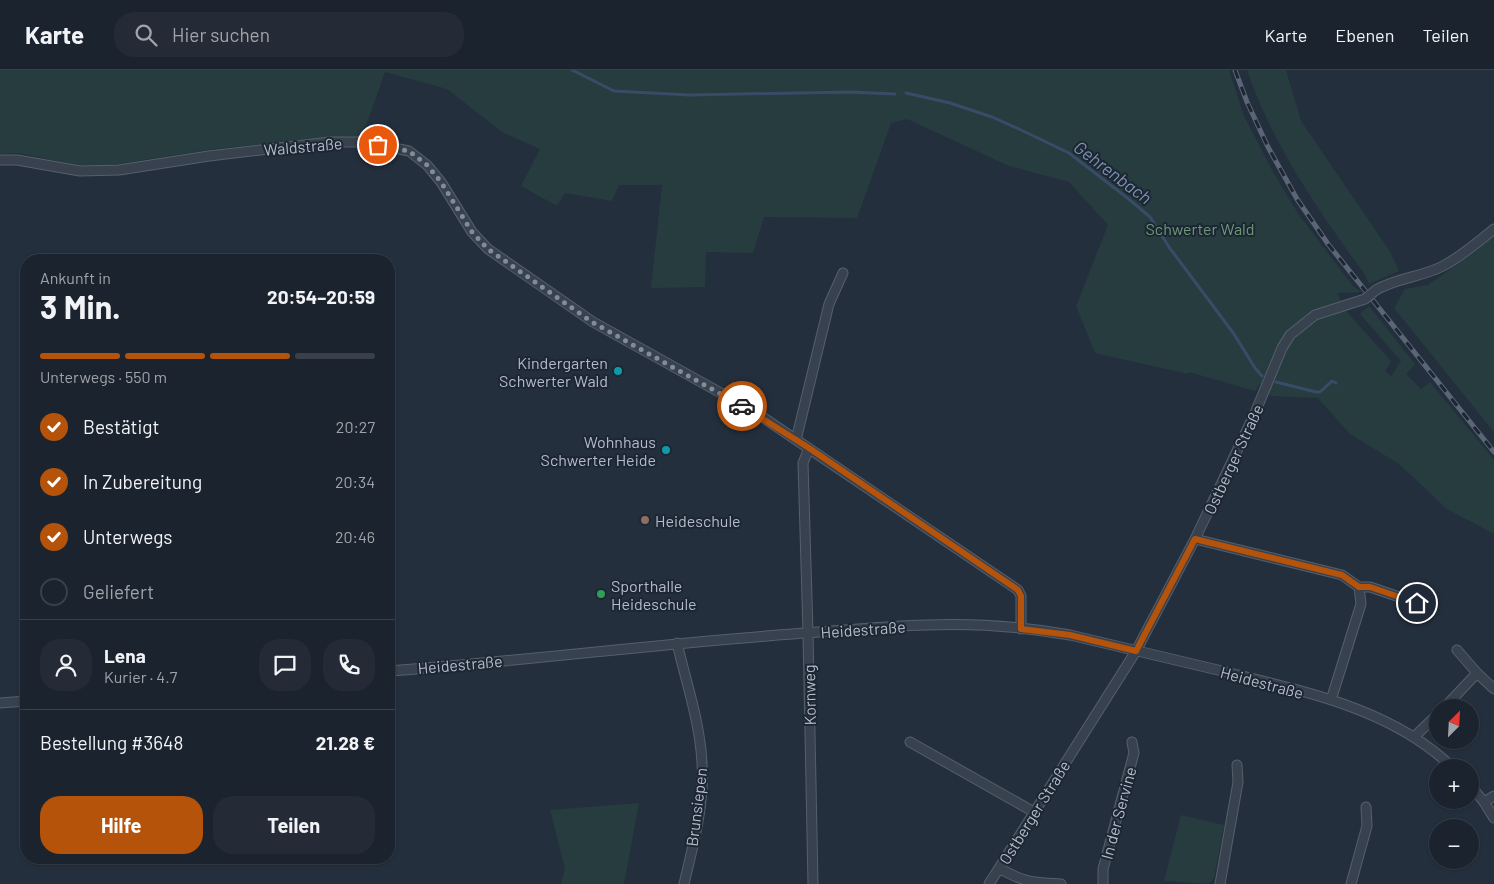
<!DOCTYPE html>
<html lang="de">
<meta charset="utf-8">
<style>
:root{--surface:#1b232e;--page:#242b36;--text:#f1f3f6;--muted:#a0a4aa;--line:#39404a;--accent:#b45309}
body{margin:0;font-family:Barlow,sans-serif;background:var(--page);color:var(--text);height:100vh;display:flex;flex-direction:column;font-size:19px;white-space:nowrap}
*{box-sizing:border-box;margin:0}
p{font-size:16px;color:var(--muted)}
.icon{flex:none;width:28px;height:28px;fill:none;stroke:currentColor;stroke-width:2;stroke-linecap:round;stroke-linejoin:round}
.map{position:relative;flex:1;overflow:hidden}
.details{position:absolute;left:20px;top:184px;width:375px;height:610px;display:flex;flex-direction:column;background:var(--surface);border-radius:20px;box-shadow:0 1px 4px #0004,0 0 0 1px var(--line)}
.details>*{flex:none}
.needle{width:32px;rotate:24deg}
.controls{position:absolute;left:1429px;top:629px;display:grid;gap:10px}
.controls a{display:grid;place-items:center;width:50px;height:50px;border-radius:50%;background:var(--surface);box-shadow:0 1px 4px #0004,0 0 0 1px var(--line);font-size:25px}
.pin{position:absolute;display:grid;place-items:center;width:42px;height:42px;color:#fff;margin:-21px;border:2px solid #fff;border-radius:50%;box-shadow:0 1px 5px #0007}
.courier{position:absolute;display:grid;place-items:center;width:50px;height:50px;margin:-25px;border:4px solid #b45309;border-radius:50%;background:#fff;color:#222;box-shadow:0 1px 6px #0007}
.summary em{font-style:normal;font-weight:700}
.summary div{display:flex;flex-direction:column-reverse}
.summary{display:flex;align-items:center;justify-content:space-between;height:85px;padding:0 20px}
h1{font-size:32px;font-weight:700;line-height:38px}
.bar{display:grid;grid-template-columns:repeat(4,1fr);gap:8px 5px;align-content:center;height:60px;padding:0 20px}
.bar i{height:6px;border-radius:4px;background:var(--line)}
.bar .selected{background:var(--accent)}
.bar p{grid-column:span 4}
.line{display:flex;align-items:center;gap:12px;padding:0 20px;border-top:1px solid var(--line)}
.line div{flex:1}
.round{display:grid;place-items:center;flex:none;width:52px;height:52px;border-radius:20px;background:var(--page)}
ol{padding:0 20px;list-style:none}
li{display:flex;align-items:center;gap:15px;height:55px}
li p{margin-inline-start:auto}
li .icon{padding:5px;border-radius:50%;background:var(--accent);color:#fff;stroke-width:4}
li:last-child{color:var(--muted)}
li i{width:28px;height:28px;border:2px solid var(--line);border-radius:50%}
.action{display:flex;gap:10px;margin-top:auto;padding:10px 20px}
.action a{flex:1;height:58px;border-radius:20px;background:var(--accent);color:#fff;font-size:20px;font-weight:700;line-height:58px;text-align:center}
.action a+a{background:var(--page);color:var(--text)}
header{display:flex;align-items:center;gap:30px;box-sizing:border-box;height:70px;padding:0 25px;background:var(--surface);border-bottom:1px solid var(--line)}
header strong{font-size:24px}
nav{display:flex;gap:28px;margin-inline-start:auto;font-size:18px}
.search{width:350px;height:45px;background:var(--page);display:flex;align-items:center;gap:12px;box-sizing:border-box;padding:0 18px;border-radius:20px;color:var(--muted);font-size:19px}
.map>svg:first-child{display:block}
.green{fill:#263c3f}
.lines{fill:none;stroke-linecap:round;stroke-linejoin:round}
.stream{stroke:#394c67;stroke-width:3}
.minor-casing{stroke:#565f6c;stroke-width:11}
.minor{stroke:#38414e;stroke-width:9}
.rail-casing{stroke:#5a6575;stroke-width:5}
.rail{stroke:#1d2633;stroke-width:3;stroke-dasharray:9;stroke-linecap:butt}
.minor-bridge-casing{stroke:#565f6c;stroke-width:11;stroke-linecap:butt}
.minor-bridge{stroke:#38414e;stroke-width:9}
.done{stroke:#828b98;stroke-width:5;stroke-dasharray:0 9}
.route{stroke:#b45309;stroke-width:6}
.culture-dot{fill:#0f9aa8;stroke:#1d2633;stroke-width:2}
.education-dot{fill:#8d6e63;stroke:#1d2633;stroke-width:2}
.leisure-dot{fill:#2e9e5b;stroke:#1d2633;stroke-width:2}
.labels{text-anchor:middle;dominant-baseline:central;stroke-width:4;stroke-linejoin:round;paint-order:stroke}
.street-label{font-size:16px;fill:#b4bcc9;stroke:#1d2633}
.park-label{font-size:16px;fill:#6b9a76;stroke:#1d2633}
.poi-label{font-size:16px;fill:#b4bcc9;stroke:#1d2633;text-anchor:end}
.water-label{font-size:18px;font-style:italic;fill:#7c92b1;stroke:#1d2633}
</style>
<header>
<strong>Karte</strong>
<div class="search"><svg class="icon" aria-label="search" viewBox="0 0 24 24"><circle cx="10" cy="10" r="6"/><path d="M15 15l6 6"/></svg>Hier suchen</div>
<nav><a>Karte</a><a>Ebenen</a><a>Teilen</a></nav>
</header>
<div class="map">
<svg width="1494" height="814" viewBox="0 0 1494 814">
<rect width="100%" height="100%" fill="#242f3e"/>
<path class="green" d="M0 0H1229L1244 46 1273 102 1299 145 1353 216 1361 222 1337 223 1346 241 1391 291 1385 301 1391 306 1401 291 1360 244 1369 236 1415 294 1406 304 1421 319 1430 312 1494 390V464L1447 439 1399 394 1350 364 1318 328 1271 326 1260 314 1255 321 1189 302 1188 304 1095 283 1076 236 1108 155 1069 112 1009 96 907 49 891 53 857 148 764 147 753 183 706 182 705 217 651 218 662 115H619L612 131 565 123 557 136 521 116 540 79 502 62 447 19 385 2 362 67H330L214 79 118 94 81 96 18 83 0 84Z
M1247 0H1286L1301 51 1389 180 1399 201 1369 214 1365 205C1318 140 1273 76 1247 0Z
M1494 166V362L1394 238 1405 219 1428 215 1472 184Z
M639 733 624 814H561L565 798 550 740Z
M1181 745 1224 755 1215 803 1214 808 1208 814 1164 811Z"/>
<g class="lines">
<path class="stream" d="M572 0 614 21 689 25 850 22 895 24
M906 23 950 33 992 47 1019 59 1069 83 1130 130 1150 147 1169 177 1234 264 1255 298 1262 306
M1276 312 1316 322H1320L1332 311 1336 313"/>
<defs>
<path id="minor" d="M0 90H17L80 101 119 100 209 86 330 72H363L409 81 427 95 441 112 472 162 488 179 593 252 755 342 1018 520 1021 526V559
M1376 220C1396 208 1422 207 1443 196 1462 186 1478 172 1494 159
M796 370 829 234 843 203
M809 378 803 393 808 563 813 814
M1195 469 1342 505 1359 517 1361 534 1331 630
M1359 517H1370L1417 533
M677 573C686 612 700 652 702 693 705 734 693 775 684 814
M389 601C523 591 657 574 792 564 837 561 882 556 927 555 975 553 1024 557 1070 565 1121 577 1171 589 1222 601 1302 621 1392 638 1453 698
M1477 603 1494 619
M0 633 26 631
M1444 638 1477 603 1457 580
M1414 667 1438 644
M910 672 1034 742
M1470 715 1484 732 1494 748
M1484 732 1494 726
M999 798C1025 813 1032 812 1061 814
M989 814 1136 581 1195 469 1255 343 1282 278 1290 265 1315 245 1365 229
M1103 814V799L1134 683 1132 672
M1220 814 1238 712 1237 695
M1351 814 1367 756 1366 737"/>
</defs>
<use href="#minor" class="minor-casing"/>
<use href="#minor" class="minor"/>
<defs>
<path id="rail" d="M1235 0 1247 32 1268 77 1297 129 1328 174 1494 382"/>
</defs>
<use href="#rail" class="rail-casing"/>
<use href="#rail" class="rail"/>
<defs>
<path id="minor-bridge" d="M1365 229 1376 220"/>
</defs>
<use href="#minor-bridge" class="minor-bridge-casing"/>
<use href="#minor-bridge" class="minor-bridge"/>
</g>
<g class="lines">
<path class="done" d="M378 75 409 81 427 95 441 112 472 162 488 179 592 252 742 336"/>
<path class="route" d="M742 336 809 378 1018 520 1021 526V559L1070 565 1136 581 1195 469 1342 505 1359 517H1370L1417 533"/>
</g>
<g class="culture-dot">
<circle cx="618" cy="301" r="5"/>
<circle cx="666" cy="380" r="5"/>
</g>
<circle class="education-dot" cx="645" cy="450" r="5"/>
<circle class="leisure-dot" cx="601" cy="524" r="5"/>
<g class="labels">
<g class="street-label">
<text transform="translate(303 76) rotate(-5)">Waldstraße</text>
<text transform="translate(1233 389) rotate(-65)">Ostberger Straße</text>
<text transform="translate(863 559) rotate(-4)">Heidestraße</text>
<text transform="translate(460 594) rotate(-5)">Heidestraße</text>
<text transform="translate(1262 612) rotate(15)">Heidestraße</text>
<text transform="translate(809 625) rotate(-91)">Kornweg</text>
<text transform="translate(696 737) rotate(-83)">Brunsiepen</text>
<text transform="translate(1034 742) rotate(-58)">Ostberger Straße</text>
<text transform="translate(1118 743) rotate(-75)">In der Servine</text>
</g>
<g class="park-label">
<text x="1200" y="158">Schwerter Wald</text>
</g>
<g class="poi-label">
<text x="608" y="292">Kindergarten<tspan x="608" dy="18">Schwerter Wald</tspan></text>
<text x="656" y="371">Wohnhaus<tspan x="656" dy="18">Schwerter Heide</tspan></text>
<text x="655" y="450" text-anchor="start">Heideschule</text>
<text x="611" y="515" text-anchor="start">Sporthalle<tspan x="611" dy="18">Heideschule</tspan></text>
</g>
<g class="water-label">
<text transform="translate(1113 102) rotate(37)">Gehrenbach</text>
</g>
</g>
</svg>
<div class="controls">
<a><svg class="needle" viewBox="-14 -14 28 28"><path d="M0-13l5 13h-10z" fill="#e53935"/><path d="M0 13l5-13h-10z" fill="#a0a4aa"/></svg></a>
<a>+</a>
<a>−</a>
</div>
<div class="pin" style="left:378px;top:75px;background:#ea580c"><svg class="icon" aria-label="bag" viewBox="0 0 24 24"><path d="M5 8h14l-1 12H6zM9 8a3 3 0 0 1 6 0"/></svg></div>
<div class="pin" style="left:1417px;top:533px;background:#1f2937"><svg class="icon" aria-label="home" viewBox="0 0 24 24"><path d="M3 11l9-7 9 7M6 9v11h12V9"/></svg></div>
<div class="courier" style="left:742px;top:336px"><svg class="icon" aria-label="car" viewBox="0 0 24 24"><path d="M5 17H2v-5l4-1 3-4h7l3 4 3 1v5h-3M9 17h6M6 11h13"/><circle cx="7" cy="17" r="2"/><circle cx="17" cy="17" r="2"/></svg></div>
<section class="details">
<div class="summary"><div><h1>3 Min.</h1><p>Ankunft in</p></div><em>20:54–20:59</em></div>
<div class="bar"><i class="selected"></i><i class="selected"></i><i class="selected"></i><i></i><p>Unterwegs · 550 m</p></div>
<ol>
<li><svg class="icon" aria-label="check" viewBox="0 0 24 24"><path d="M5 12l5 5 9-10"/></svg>Bestätigt<p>20:27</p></li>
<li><svg class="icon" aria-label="check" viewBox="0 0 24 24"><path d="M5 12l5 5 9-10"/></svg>In Zubereitung<p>20:34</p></li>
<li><svg class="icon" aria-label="check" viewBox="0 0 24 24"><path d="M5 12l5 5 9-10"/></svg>Unterwegs<p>20:46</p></li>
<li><i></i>Geliefert</li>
</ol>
<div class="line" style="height:90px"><a class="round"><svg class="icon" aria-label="person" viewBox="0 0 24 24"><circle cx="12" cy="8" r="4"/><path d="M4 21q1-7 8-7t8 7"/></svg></a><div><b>Lena</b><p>Kurier · 4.7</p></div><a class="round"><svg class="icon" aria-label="chat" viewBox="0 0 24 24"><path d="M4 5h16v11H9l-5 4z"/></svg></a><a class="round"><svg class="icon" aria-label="phone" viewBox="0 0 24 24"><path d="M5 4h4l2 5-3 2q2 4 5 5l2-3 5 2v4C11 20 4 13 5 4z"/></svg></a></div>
<div class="line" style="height:65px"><div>Bestellung #3648</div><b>21.28 €</b></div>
<div class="action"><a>Hilfe</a><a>Teilen</a></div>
</section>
</div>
